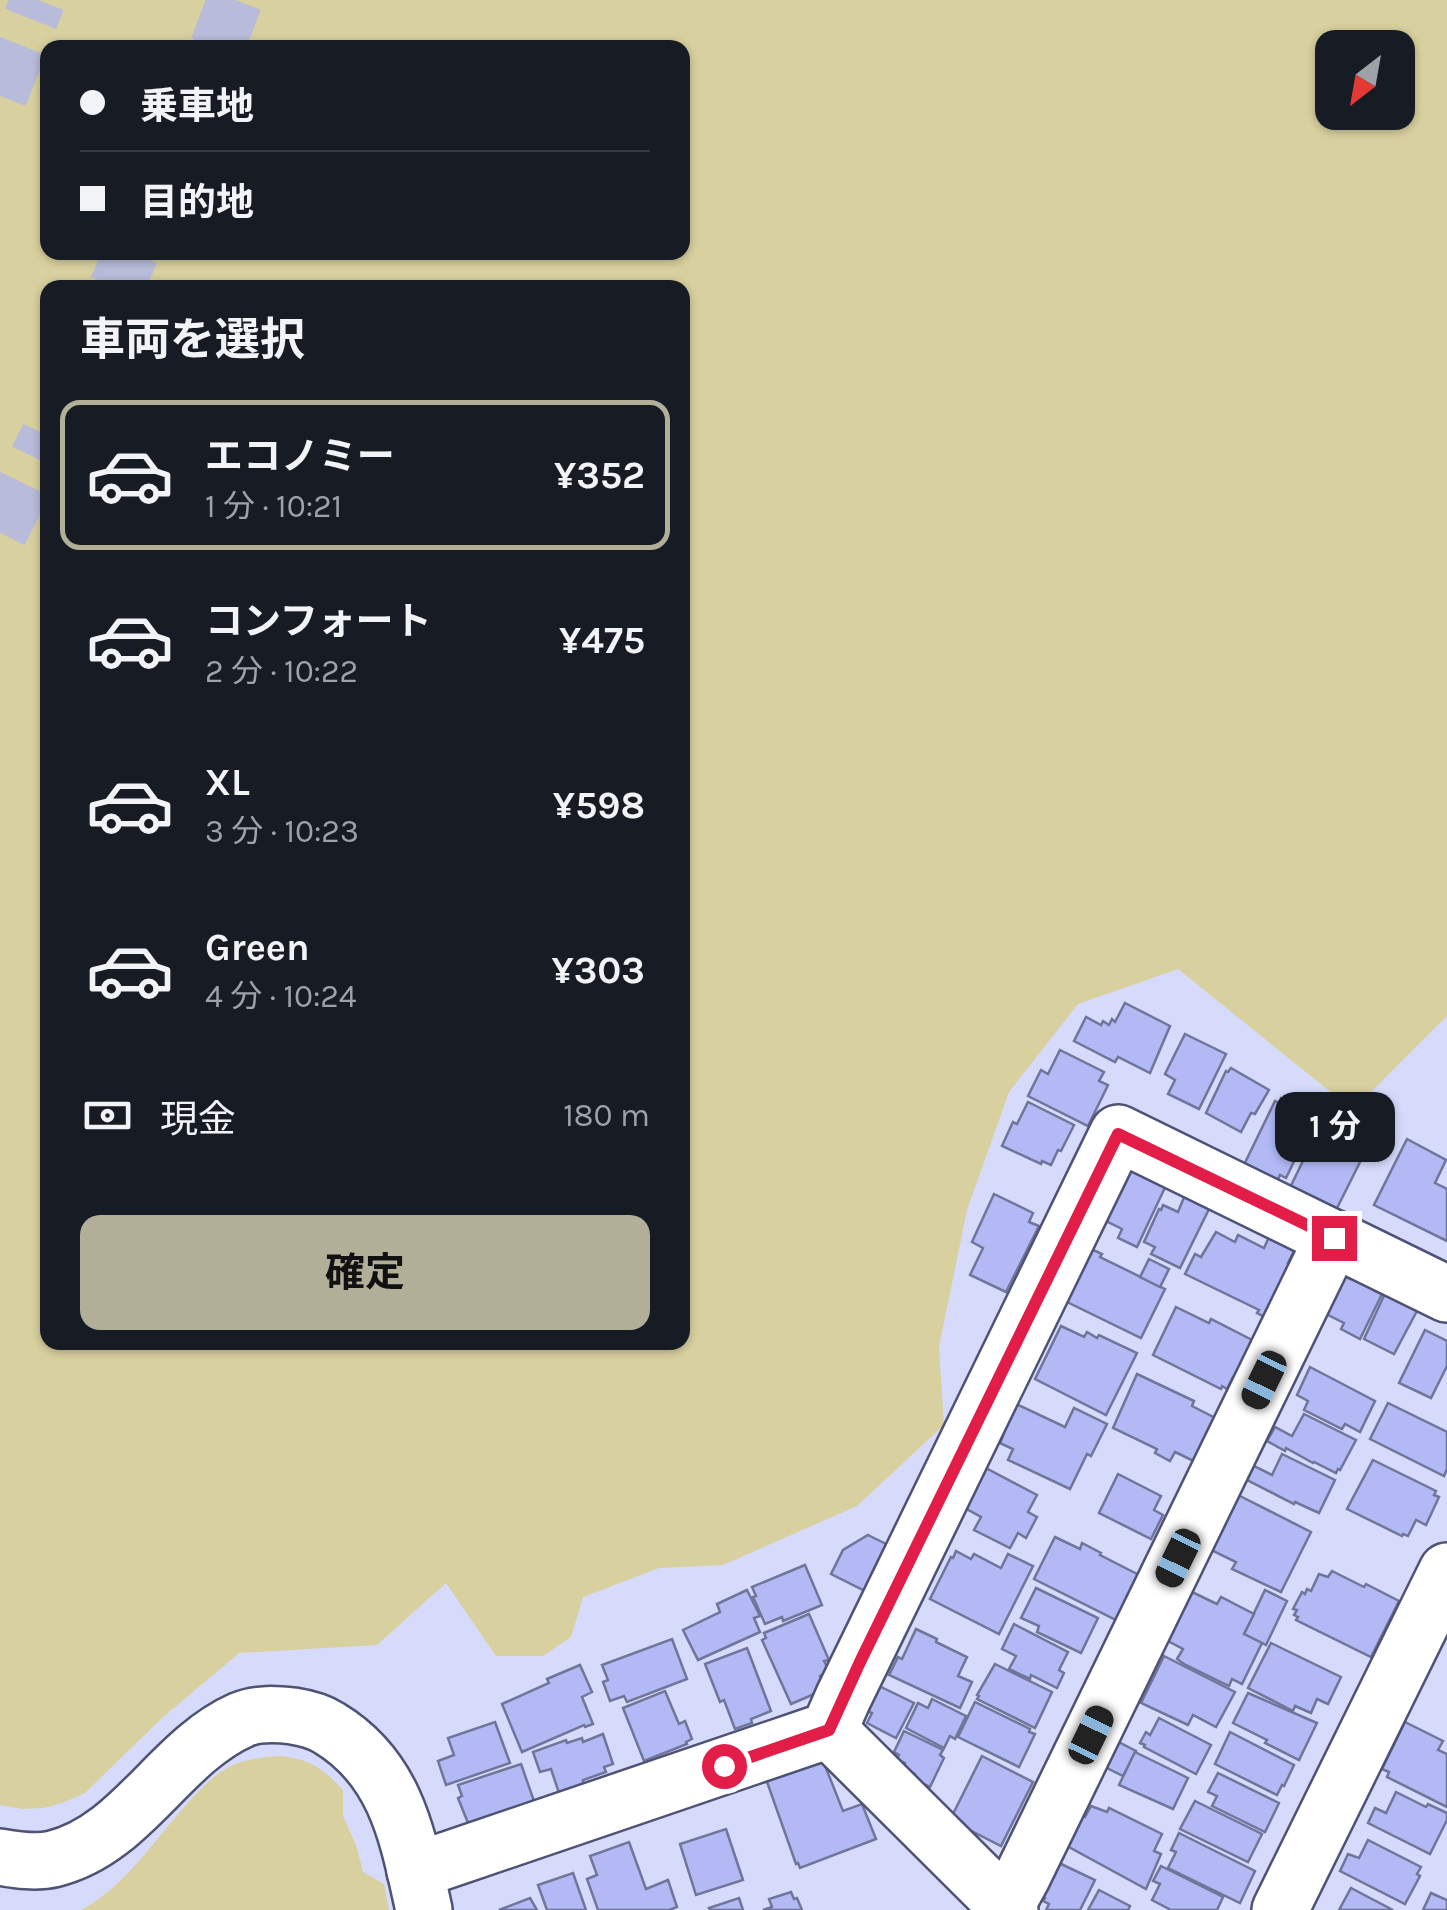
<!DOCTYPE html>
<html lang="ja">
<head>
<meta charset="utf-8">
<style>
  body { margin:0; font-family:Karla,"Noto Sans JP",sans-serif; background:#20242c; color:#f1f3f6; height:100vh; display:flex; flex-direction:column; font-size:38px; white-space:nowrap }
  * { box-sizing:border-box; margin:0 }
  p { font-size:32px; color:#9ea1a6 }
  .icon { flex:none; width:55px; height:55px; fill:none; stroke:currentColor; stroke-width:2; stroke-linecap:round; stroke-linejoin:round }
  .map { position:relative; flex:1; overflow:hidden }
  .sheet { position:absolute; left:40px; top:280px; width:650px; height:1070px; display:flex; flex-direction:column; background:#171b24; border-radius:20px; box-shadow:0 2px 8px #0004 }
  .sheet>* { flex:none }
  .top-card { position:absolute; left:40px; top:40px; width:650px; height:220px; border-radius:20px; box-shadow:0 2px 8px #0004; display:grid; align-content:center; height:220px; padding:0 40px; background:#171b24 }
  .needle { width:65px; rotate:211deg }
  .fabs { position:absolute; left:1315px; top:30px; display:grid; gap:20px }
  .fabs a { display:grid; place-items:center; width:100px; height:100px; border-radius:20px; background:#171b24; box-shadow:0 2px 8px #0004; font-size:50px }
  .end { position:absolute; width:45px; height:45px; margin:-22px; border:12px solid #e11d48; background:#fff; box-shadow:0 0 0 5px #fff }
  .from { border-radius:50% }
  .bubble { position:absolute; height:70px; border-radius:20px; background:#171b24; box-shadow:0 2px 8px #0004; font-size:32px; font-weight:700; line-height:70px; text-align:center }
  .car { position:absolute; width:30px; height:60px; margin:-30px -15px; border-radius:12px; box-shadow:0 0 8px 2px #0007; background:linear-gradient(#222 24%,#8ab4d8 0 40%,#222 0 76%,#8ab4d8 0 86%,#222 0) }
  .top-card b { display:flex; align-items:center; gap:35px; height:95px; font-size:38px }
  .top-card b+b { border-top:2px solid #363941 }
  .top-card i { width:25px; height:25px; background:#f1f3f6 }
  ul { padding:0; list-style:none }
  li { display:flex; align-items:center; gap:30px; height:150px; margin:0 20px 15px; padding:0 20px; border:5px solid transparent; border-radius:20px }
  li div { flex:1 }
  li b { display:block; font-size:38px }
  li em { font-style:normal; font-weight:700 }
  li.selected { border-color:#b2af99 }
  li>.icon { width:90px; height:90px; stroke-width:1.5 }
  h2 { padding:0 40px; font-size:45px; line-height:120px }
  .pay { display:flex; align-items:center; gap:25px; height:110px; padding:0 40px; font-size:38px }
  .pay p { margin-inline-start:auto }
  .button { display:flex; gap:20px; margin-top:auto; padding:20px 40px }
  .button a { flex:1; height:115px; border-radius:20px; background:#b2af99; color:#111; font-size:40px; font-weight:700; line-height:115px; text-align:center }
  .map>svg:first-child { display:block }
</style>
</head>
<body>
<div class="map">
<svg width="1447" height="1910" viewBox="0 0 1447 1910">
  <rect width="100%" height="100%" fill="#d6dbfc"/>
  <!-- green -->
  <g fill="#d9d09f" fill-rule="evenodd">
    <path d="M0 0H1447V1016L1353 1110 1178 969 1078 1004 1009 1092 967 1210 939 1347 944 1425 857 1506 723 1565 659 1568 583 1597 571 1637 543 1656H496L446 1583 377 1645 239 1653 162 1718 85 1793 65 1802 44 1808 22 1809 0 1805ZM48 48H682V252H48ZM1332 48H1398V112H1332ZM48 288H682V1342H48Z"/>
    <path d="M282 1756C312 1760 322 1768 343 1790V1816L356 1845 363 1872 384 1884 389 1910H81C125 1887 153 1841 187 1804 201 1788 215 1773 235 1764 250 1758 266 1757 282 1756Z"/>
  </g>
  <!-- building -->
  <g fill="#b2b9f5" stroke="#70759a" stroke-width="2.5">
    <path d="M1125 1003 1170 1026 1150 1073 1118 1057 1115 1062 1074 1041 1086 1017 1101 1025 1103 1021 1109 1025 1112 1019 1115 1022Z"/>
    <path d="M1185 1034 1226 1054 1199 1109 1168 1094 1175 1080 1165 1074Z"/>
    <path d="M1060 1050 1104 1072 1099 1081 1108 1085 1088 1126 1028 1096 1041 1070 1048 1074Z"/>
    <path d="M1231 1068 1269 1090 1255 1114 1251 1113 1241 1132 1206 1113 1226 1071 1228 1072Z"/>
    <path d="M1281 1098 1313 1114 1311 1118 1314 1120 1286 1178 1280 1175 1275 1185 1242 1169 1275 1101 1279 1103Z"/>
    <path d="M1028 1102 1074 1125 1061 1151 1058 1150 1051 1165 1042 1161 1041 1164 1002 1146 1013 1122 1017 1124Z"/>
    <path d="M1315 1136 1326 1141 1328 1137 1355 1149 1353 1154 1361 1160 1333 1216 1287 1194Z"/>
    <path d="M1407 1139 1446 1160 1435 1183 1447 1189V1241L1374 1205Z"/>
    <path d="M1133 1166 1169 1179 1137 1247 1118 1238 1122 1229 1106 1221 1118 1178 1125 1182Z"/>
    <path d="M994 1194 1033 1213 1029 1222 1039 1226 1006 1292 970 1275 983 1248 972 1242Z"/>
    <path d="M1185 1195 1210 1207 1180 1268 1151 1254 1155 1247 1144 1242 1159 1209 1161 1210 1163 1205 1178 1212Z"/>
    <path d="M1216 1232 1235 1242 1238 1235 1264 1248 1269 1237 1294 1251 1288 1263 1294 1265 1272 1321 1257 1313 1259 1310 1185 1274 1195 1254 1201 1257Z"/>
    <path d="M1087 1247 1102 1254 1100 1257 1165 1289 1141 1338 1067 1302 1076 1282 1072 1280Z"/>
    <path d="M1149 1259 1169 1269 1160 1287 1140 1277Z"/>
    <path d="M1343 1275 1350 1279 1352 1275 1377 1287 1375 1291 1382 1294 1360 1339 1341 1329 1344 1323 1324 1313Z"/>
    <path d="M1387 1289 1418 1309 1394 1354 1364 1339Z"/>
    <path d="M1176 1307 1209 1323 1211 1319 1256 1342 1238 1379 1233 1377 1227 1389 1222 1386 1221 1389 1153 1355Z"/>
    <path d="M1061 1326 1084 1337 1087 1332 1097 1338 1099 1335 1137 1353 1106 1415 1035 1379Z"/>
    <path d="M1425 1330 1447 1341V1366L1431 1398 1399 1383Z"/>
    <path d="M1310 1367 1375 1401 1360 1432 1345 1424 1342 1429 1304 1410 1308 1401 1297 1395Z"/>
    <path d="M1137 1374 1194 1401 1192 1406 1223 1422 1202 1465 1175 1452 1170 1461 1155 1453 1157 1449 1113 1428Z"/>
    <path d="M1014 1403 1065 1427 1074 1408 1107 1424 1091 1456 1087 1454 1070 1489 1008 1460 1013 1449 1000 1443 1003 1436 1000 1434Z"/>
    <path d="M1388 1403 1447 1432V1469L1444 1476 1370 1439Z"/>
    <path d="M1304 1414 1356 1440 1340 1470 1338 1469 1336 1473 1314 1462 1313 1463 1286 1448 1285 1451 1267 1441 1275 1427 1292 1436Z"/>
    <path d="M1282 1454 1335 1480 1319 1513 1295 1502 1294 1504 1247 1480 1254 1466 1272 1475Z"/>
    <path d="M1373 1460 1436 1491 1434 1495 1439 1497 1426 1525 1416 1520 1408 1536 1403 1534 1402 1536 1347 1509Z"/>
    <path d="M984 1467 1037 1495 1028 1512 1037 1517 1026 1538 1018 1533 1010 1548 974 1530 981 1517 963 1507Z"/>
    <path d="M1118 1474 1161 1496 1154 1510 1163 1515 1151 1539 1099 1513Z"/>
    <path d="M1238 1495 1311 1532 1281 1592 1232 1569 1236 1562 1211 1550Z"/>
    <path d="M868 1535 890 1546 867 1592 831 1574 843 1550Z"/>
    <path d="M1055 1537 1080 1549 1082 1543 1101 1553 1100 1555 1141 1576 1118 1621 1034 1579Z"/>
    <path d="M956 1551 971 1559 974 1554 1001 1568 1008 1554 1033 1566 999 1634 930 1599 951 1557 953 1558Z"/>
    <path d="M805 1565 822 1605 783 1621 782 1617 765 1624 753 1597 756 1596 752 1587Z"/>
    <path d="M1332 1571 1364 1587 1366 1584 1399 1601 1371 1657 1296 1620 1298 1617 1294 1615 1297 1610 1293 1609 1302 1592 1305 1594 1307 1589 1311 1591 1319 1574 1328 1577Z"/>
    <path d="M1036 1588 1098 1618 1081 1653 1037 1632 1039 1626 1021 1618Z"/>
    <path d="M747 1590 760 1616 754 1618 760 1632 698 1660 683 1630 720 1612 717 1604Z"/>
    <path d="M1265 1590 1287 1601 1266 1645 1244 1634Z"/>
    <path d="M1192 1592 1217 1604 1221 1597 1254 1614 1244 1634 1262 1643 1242 1684 1232 1679 1229 1686 1184 1664 1177 1659 1183 1649 1166 1640Z"/>
    <path d="M809 1614 829 1660 824 1661 829 1671 820 1676 826 1689 791 1704 762 1640 766 1638 764 1633Z"/>
    <path d="M1014 1624 1068 1652 1059 1670 1064 1673 1057 1688 1031 1675 1030 1679 1009 1669 1016 1656 1002 1649Z"/>
    <path d="M916 1629 937 1639 936 1642 967 1657 958 1676 972 1682 960 1708 889 1675 898 1657 902 1659Z"/>
    <path d="M672 1639 687 1679 627 1702 624 1696 610 1701 603 1682 608 1680 602 1665Z"/>
    <path d="M1271 1643 1341 1677 1328 1704 1317 1699 1311 1713 1295 1706 1293 1711 1248 1688Z"/>
    <path d="M747 1648 771 1711 751 1719 752 1723 735 1729 724 1700 720 1702 705 1664Z"/>
    <path d="M1164 1656 1235 1692 1216 1727 1193 1715 1188 1725 1141 1703Z"/>
    <path d="M995 1664 1052 1692 1035 1728 977 1699 979 1696 977 1695Z"/>
    <path d="M580 1665 592 1692 582 1697 593 1724 585 1727 584 1725 522 1752 502 1704 549 1683 547 1679Z"/>
    <path d="M875 1684 914 1703 896 1738 867 1723 872 1713 863 1709Z"/>
    <path d="M665 1691 679 1724 685 1721 692 1739 686 1742 687 1744 644 1761 623 1708Z"/>
    <path d="M1248 1693 1317 1723 1299 1760 1265 1743 1267 1740 1233 1723Z"/>
    <path d="M932 1699 966 1716 955 1739 950 1736 944 1748 906 1728 918 1703 928 1708Z"/>
    <path d="M975 1702 1030 1729 1029 1732 1035 1734 1019 1767 958 1737Z"/>
    <path d="M1159 1718 1211 1745 1196 1774 1144 1747 1145 1745 1140 1743 1146 1732 1150 1735Z"/>
    <path d="M495 1722 510 1763 446 1785 438 1761 454 1755 448 1738Z"/>
    <path d="M1405 1722 1443 1741 1438 1750 1447 1754V1807L1387 1777 1389 1772 1382 1769Z"/>
    <path d="M904 1731 943 1750 940 1755 944 1758 930 1787 913 1779 915 1774 903 1768 905 1763 897 1759 899 1755 894 1752Z"/>
    <path d="M1230 1732 1294 1765 1284 1786 1282 1785 1277 1795 1215 1764Z"/>
    <path d="M603 1734 613 1764 604 1767 606 1772 583 1780 584 1791 561 1799 551 1769 540 1772 533 1752 566 1740 567 1743 582 1738 583 1742Z"/>
    <path d="M1109 1737 1136 1751 1123 1776 1097 1763Z"/>
    <path d="M1135 1752 1188 1778 1173 1809 1119 1785Z"/>
    <path d="M982 1756 1033 1782 1001 1846 950 1820Z"/>
    <path d="M822 1758 843 1811 862 1804 876 1839 800 1868 798 1863 796 1864 766 1779Z"/>
    <path d="M521 1764 534 1801 468 1823 458 1798 462 1796 458 1785Z"/>
    <path d="M1218 1773 1279 1803 1265 1832 1212 1806 1217 1796 1208 1792Z"/>
    <path d="M1396 1792 1426 1807 1428 1804 1447 1813V1820L1430 1854 1368 1823 1375 1808 1386 1813Z"/>
    <path d="M1195 1801 1262 1834 1248 1862 1180 1829Z"/>
    <path d="M1091 1806 1107 1812 1109 1808 1162 1834 1154 1851 1161 1854 1146 1889 1067 1846 1082 1816 1085 1817Z"/>
    <path d="M726 1829 743 1880 696 1895 680 1844Z"/>
    <path d="M1179 1833 1255 1871 1240 1903 1168 1868 1176 1852 1171 1850Z"/>
    <path d="M1368 1840 1421 1867 1417 1874 1420 1876 1405 1904 1340 1871 1348 1854 1359 1858Z"/>
    <path d="M629 1842 646 1889 668 1880 677 1907 669 1910H598L587 1879 597 1875 590 1856Z"/>
    <path d="M1057 1862 1095 1880 1080 1910H1046L1049 1904 1043 1901 1045 1898 1038 1894Z"/>
    <path d="M1161 1866 1223 1897 1217 1910H1171L1152 1900 1160 1884 1153 1881Z"/>
    <path d="M573 1873 586 1910H547L538 1885Z"/>
    <path d="M1351 1888 1393 1910H1339Z"/>
    <path d="M1099 1890 1130 1906 1128 1910H1088Z"/>
    <path d="M791 1892 794 1899 797 1898 802 1910H763L772 1907 769 1899Z"/>
    <path d="M1431 1893 1447 1900V1910H1423Z"/>
    <path d="M530 1898 537 1910H499Z"/>
    <path d="M739 1898 743 1910H710L709 1908Z"/>
  </g>
  <g fill="none" stroke-linecap="round" stroke-linejoin="round">
    <!-- highway-tunnel -->
    <g stroke="#b8bcda" stroke-width="55" stroke-dasharray="55 28" stroke-linecap="butt">
      <path d="M217 48 235 0"/>
      <path d="M0 96 38 0"/>
      <path d="M116 288 132 252"/>
      <path d="M0 533 48 436"/>
    </g>
    <!-- minor casing -->
    <g stroke="#4e5274" stroke-width="60">
      <g id="minor">
        <path d="M829 1730 1010 1910"/>
        <path d="M0 1857C17 1860 36 1863 53 1859 132 1840 169 1752 241 1720 257 1713 276 1714 293 1716 306 1718 318 1721 329 1728 397 1769 408 1838 424 1910"/>
        <path d="M415 1871 829 1730 843 1698 1118 1133 1447 1294"/>
        <path d="M1001 1910 1006 1906 1022 1877 1333 1238"/>
        <path d="M1280 1910 1447 1571"/>
      </g>
    </g>
    <!-- minor -->
    <use href="#minor" stroke="#fff" stroke-width="55"/>
  </g>
  <g fill="none" stroke-linecap="round" stroke-linejoin="round">
    <!-- route -->
    <path stroke="#e11d48" stroke-width="12" d="M724 1766 829 1730 860 1662 1118 1134 1334 1238"/>
  </g>
</svg>
<div class="fabs">
<a><svg class="needle" viewBox="-14 -14 28 28"><path d="M0-13l5 13h-10z" fill="#e53935"/><path d="M0 13l5-13h-10z" fill="#9ea1a6"/></svg></a>
</div>
<i class="end from" style="left:724px;top:1766px"></i>
<i class="end" style="left:1334px;top:1238px"></i>
<div class="bubble" style="left:1275px;top:1092px;width:120px">1 分</div>
<i class="car" style="left:1264px;top:1380px;rotate:206deg"></i>
<i class="car" style="left:1178px;top:1558px;rotate:206deg"></i>
<i class="car" style="left:1091px;top:1735px;rotate:26deg"></i>
<div class="top-card">
<b><i class="from"></i>乗車地</b>
<b><i></i>目的地</b>
</div>
<section class="sheet">
<h2>車両を選択</h2>
<ul>
<li class="selected"><svg class="icon" aria-label="car" viewBox="0 0 24 24"><path d="M5 17H2v-5l4-1 3-4h7l3 4 3 1v5h-3M9 17h6M6 11h13"/><circle cx="7" cy="17" r="2"/><circle cx="17" cy="17" r="2"/></svg><div><b>エコノミー</b><p>1 分 · 10:21</p></div><em>¥352</em></li>
<li><svg class="icon" aria-label="car" viewBox="0 0 24 24"><path d="M5 17H2v-5l4-1 3-4h7l3 4 3 1v5h-3M9 17h6M6 11h13"/><circle cx="7" cy="17" r="2"/><circle cx="17" cy="17" r="2"/></svg><div><b>コンフォート</b><p>2 分 · 10:22</p></div><em>¥475</em></li>
<li><svg class="icon" aria-label="car" viewBox="0 0 24 24"><path d="M5 17H2v-5l4-1 3-4h7l3 4 3 1v5h-3M9 17h6M6 11h13"/><circle cx="7" cy="17" r="2"/><circle cx="17" cy="17" r="2"/></svg><div><b>XL</b><p>3 分 · 10:23</p></div><em>¥598</em></li>
<li><svg class="icon" aria-label="car" viewBox="0 0 24 24"><path d="M5 17H2v-5l4-1 3-4h7l3 4 3 1v5h-3M9 17h6M6 11h13"/><circle cx="7" cy="17" r="2"/><circle cx="17" cy="17" r="2"/></svg><div><b>Green</b><p>4 分 · 10:24</p></div><em>¥303</em></li>
</ul>
<div class="pay"><svg class="icon" aria-label="cash" viewBox="0 0 24 24"><path d="M3 7h18v10H3z"/><circle cx="12" cy="12" r="2"/></svg>現金<p>180 m</p></div>
<div class="button"><a>確定</a></div>
</section>
</div>
</body>
</html>
